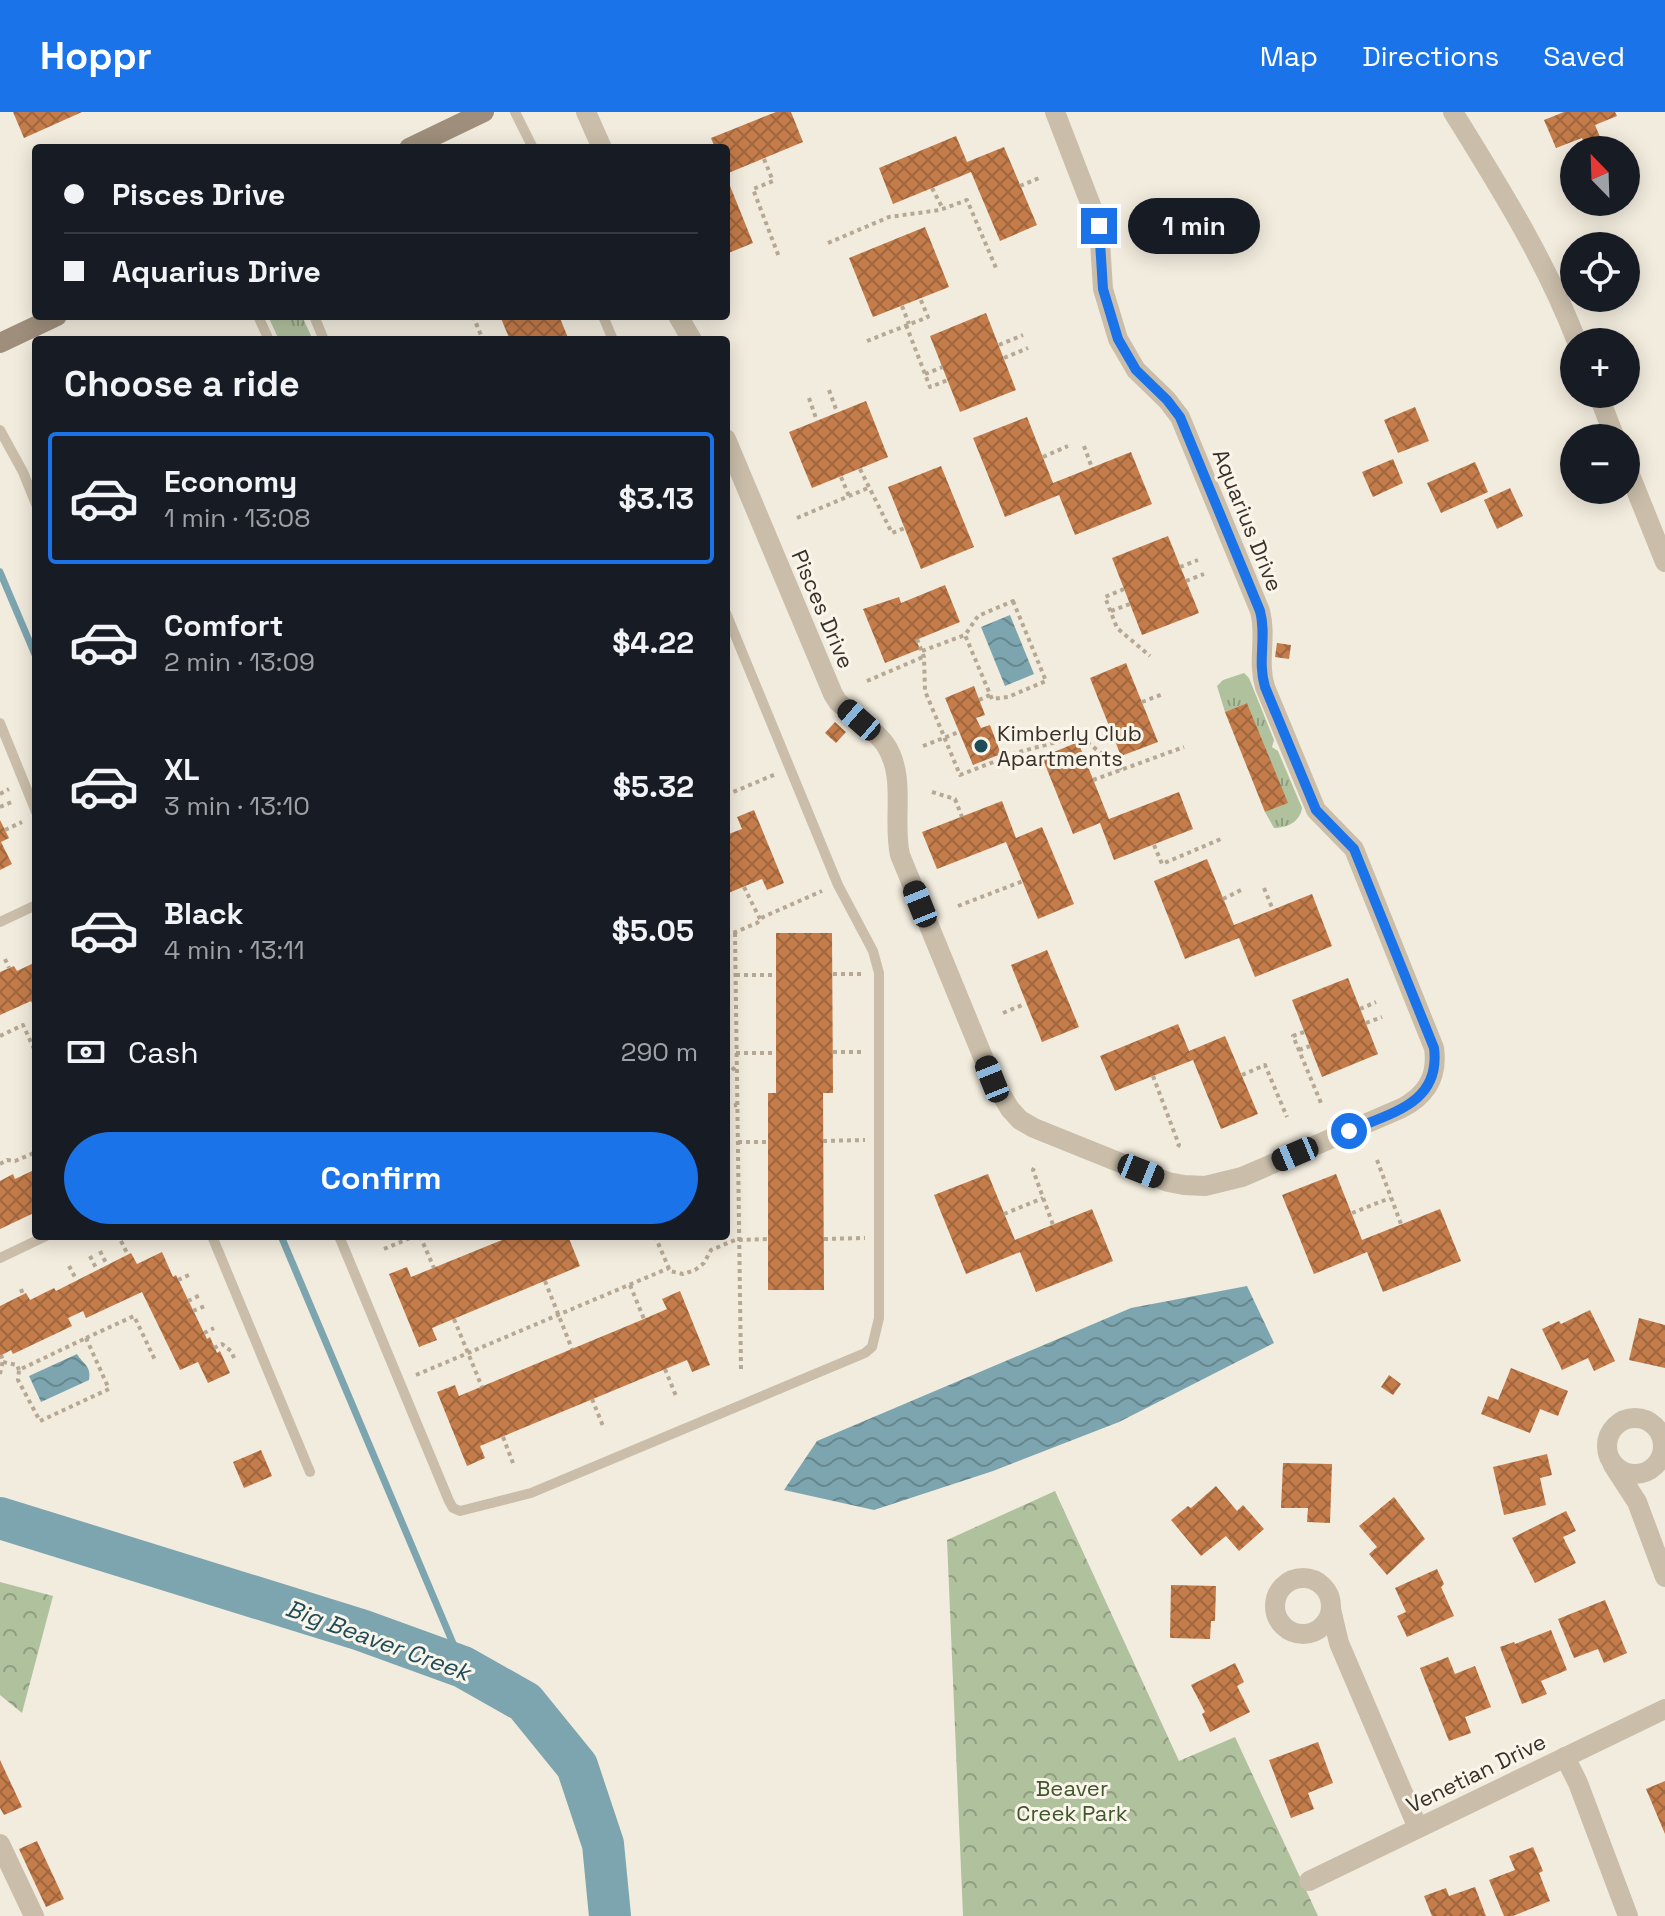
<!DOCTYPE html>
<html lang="en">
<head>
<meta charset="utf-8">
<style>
  body { margin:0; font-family:"Space Grotesk",sans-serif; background:#20242c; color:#f1f3f6; height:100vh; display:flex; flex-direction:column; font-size:30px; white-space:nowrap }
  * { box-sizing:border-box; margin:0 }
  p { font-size:26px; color:#9ea1a6 }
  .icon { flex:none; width:44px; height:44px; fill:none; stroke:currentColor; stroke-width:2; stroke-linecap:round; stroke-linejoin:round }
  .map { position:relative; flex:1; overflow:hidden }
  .panel { position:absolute; left:32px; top:224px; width:698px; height:904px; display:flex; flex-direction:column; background:#171b24; border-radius:8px; box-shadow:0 4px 20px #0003 }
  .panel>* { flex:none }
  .banner { position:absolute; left:32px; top:32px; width:698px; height:176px; border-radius:8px; box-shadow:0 4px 20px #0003; display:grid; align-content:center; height:176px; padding:0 32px; background:#171b24 }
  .needle { width:52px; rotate:337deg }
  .fabs { position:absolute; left:1560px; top:24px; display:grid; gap:16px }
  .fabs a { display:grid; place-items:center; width:80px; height:80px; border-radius:50%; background:#171b24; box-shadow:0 4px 20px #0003; font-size:40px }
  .end { position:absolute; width:36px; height:36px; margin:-18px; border:10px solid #1a73e8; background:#fff; box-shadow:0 0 0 4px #fff }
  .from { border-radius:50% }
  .bubble { position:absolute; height:56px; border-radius:28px; background:#171b24; box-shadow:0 4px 20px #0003; font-size:26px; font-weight:800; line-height:56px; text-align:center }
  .car { position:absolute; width:24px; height:48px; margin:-24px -12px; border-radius:10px; box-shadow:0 0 6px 2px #0007; background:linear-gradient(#222 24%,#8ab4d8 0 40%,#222 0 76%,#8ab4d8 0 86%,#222 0) }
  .banner b { display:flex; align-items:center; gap:28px; height:76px; font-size:30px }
  .banner b+b { border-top:2px solid #363941 }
  .banner i { width:20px; height:20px; background:#f1f3f6 }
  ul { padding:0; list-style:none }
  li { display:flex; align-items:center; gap:24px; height:132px; margin:0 16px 12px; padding:0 16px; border:4px solid transparent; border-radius:8px }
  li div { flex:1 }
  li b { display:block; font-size:30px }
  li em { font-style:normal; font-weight:800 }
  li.active { border-color:#1a73e8 }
  li>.icon { width:72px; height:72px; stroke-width:1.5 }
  h2 { padding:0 32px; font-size:36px; line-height:96px }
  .pay { display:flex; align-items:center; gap:20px; height:88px; padding:0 32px; font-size:30px }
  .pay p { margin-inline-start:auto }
  .action { display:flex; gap:16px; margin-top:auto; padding:16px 32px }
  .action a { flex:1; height:92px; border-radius:48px; background:#1a73e8; color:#fff; font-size:32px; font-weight:800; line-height:92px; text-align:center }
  header { display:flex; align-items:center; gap:48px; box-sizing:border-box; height:112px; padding:0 40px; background:#1a73e8; color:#fff }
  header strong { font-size:38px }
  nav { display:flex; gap:44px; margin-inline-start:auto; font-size:28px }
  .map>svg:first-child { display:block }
</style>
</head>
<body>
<header>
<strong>Hoppr</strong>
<nav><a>Map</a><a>Directions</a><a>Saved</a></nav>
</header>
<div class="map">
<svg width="1665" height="1804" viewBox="0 0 1665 1804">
  <defs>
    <pattern id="grass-tufts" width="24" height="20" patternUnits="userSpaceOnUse" patternTransform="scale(2)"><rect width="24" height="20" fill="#b0c19e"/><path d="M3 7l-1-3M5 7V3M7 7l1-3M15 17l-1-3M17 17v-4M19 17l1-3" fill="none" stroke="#909d81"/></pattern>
    <pattern id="forest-crowns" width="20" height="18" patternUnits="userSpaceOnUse" patternTransform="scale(2)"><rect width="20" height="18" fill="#b0c19e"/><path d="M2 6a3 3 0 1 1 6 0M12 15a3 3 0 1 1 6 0" fill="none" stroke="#909d81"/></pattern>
    <pattern id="water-waves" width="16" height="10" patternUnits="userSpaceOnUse" patternTransform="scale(2)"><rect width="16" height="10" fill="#7da5af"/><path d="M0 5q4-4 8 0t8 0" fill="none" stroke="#67878e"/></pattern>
    <pattern id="building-cross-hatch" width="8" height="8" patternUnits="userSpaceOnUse" patternTransform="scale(2)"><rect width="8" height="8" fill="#c47c4a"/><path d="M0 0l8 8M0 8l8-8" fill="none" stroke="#a0663e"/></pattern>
  </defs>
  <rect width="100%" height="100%" fill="#f2ecde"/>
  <!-- grass -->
  <g fill="url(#grass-tufts)">
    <path d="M268 204H302L313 228H279Z"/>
    <path d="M1244 561 1249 566 1274 628 1272 635 1278 639 1302 696C1300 710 1287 716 1274 716L1265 700 1287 691 1247 591 1225 600 1217 574 1223 568Z"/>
  </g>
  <!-- forest -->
  <g fill="url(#forest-crowns)">
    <path d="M1055 1379 1179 1649 1235 1625 1318 1804H963L947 1428Z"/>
    <path d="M0 1470 53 1484 22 1601 0 1583Z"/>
  </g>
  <!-- water -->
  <g fill="url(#water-waves)">
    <path d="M1010 503 1034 562 1005 574 981 515Z"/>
    <path d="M1247 1174 1274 1231 1119 1310 993 1359 874 1398 784 1378 817 1329 1131 1196Z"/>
    <path d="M77 1242C82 1251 92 1254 89 1268L41 1290 29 1264Z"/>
  </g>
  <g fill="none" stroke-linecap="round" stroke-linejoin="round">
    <!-- stream -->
    <g stroke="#7da5af" stroke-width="7">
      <path d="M0 460 36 545"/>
      <path d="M281 1124 463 1555"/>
    </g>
    <!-- river -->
    <path stroke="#7da5af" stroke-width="42" d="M0 1406 361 1518 463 1555 525 1590 577 1654 603 1732 610 1804"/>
  </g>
  <!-- building -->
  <g fill="url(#building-cross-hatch)">
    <path d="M13 0H82L24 26Z"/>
    <path d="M776 0H791L803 30 726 62V36H715L711 26Z"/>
    <path d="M1564 0H1615L1617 4 1595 13 1603 32 1587 38 1582 26 1556 36 1544 8Z"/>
    <path d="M956 24 967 50 1004 35 1037 113 1000 129 971 60 893 92 879 56Z"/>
    <path d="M726 64 753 131 726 142Z"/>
    <path d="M925 115 949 175 873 205 849 146Z"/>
    <path d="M986 201 1016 278 960 300 930 224Z"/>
    <path d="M500 204H559L569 228H510Z"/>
    <path d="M866 289 888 345 812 376 789 320Z"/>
    <path d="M1415 295 1429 329 1398 341 1384 308Z"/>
    <path d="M1027 305 1053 371 1131 340 1152 392 1075 423 1059 383 1005 405 973 326Z"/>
    <path d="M1393 347 1403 371 1373 385 1362 360Z"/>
    <path d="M1475 350 1488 380 1441 401 1427 371Z"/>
    <path d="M941 354 974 435 921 457 888 375Z"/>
    <path d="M1510 376 1523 404 1497 417 1484 388Z"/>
    <path d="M1168 424 1199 501 1142 523 1112 446Z"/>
    <path d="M945 473 960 510 916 528 920 537 885 551 863 497 899 485 901 491Z"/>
    <path d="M1277 531 1291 533 1289 547 1275 545Z"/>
    <path d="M1126 551 1158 630 1121 644 1090 566Z"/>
    <path d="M974 574 985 603 976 606 981 616 990 613 1001 642 973 653 945 586Z"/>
    <path d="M1247 591 1288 691 1265 700 1225 600Z"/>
    <path d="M835 610 846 620 836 631 825 621Z"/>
    <path d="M1078 630 1109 707 1179 680 1193 717 1114 748 1100 711 1073 722 1042 645Z"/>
    <path d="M1002 689 1016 726 1042 715 1074 792 1038 807 1006 730 937 757 922 720Z"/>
    <path d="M754 698 784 771 767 778 762 767 726 782V723L742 717 737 705Z"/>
    <path d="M0 708 9 726 1 730 12 752 0 758Z"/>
    <path d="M1207 747 1234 813 1312 782 1332 834 1255 865 1239 826 1185 847 1154 769Z"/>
    <path d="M776 821H832L833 981H823L824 1178H768V981H776Z"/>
    <path d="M1047 838 1079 915 1042 930 1011 853Z"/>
    <path d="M36 850V900L31 889 0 903V860L14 854 17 859Z"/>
    <path d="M1348 866 1378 942 1322 965 1292 888Z"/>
    <path d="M1178 912 1189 939 1225 924 1258 1002 1221 1017 1193 948 1115 979 1100 944Z"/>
    <path d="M36 1057V1100L0 1117V1069L13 1062 15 1067Z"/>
    <path d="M988 1062 1015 1128 1092 1097 1113 1149 1036 1180 1020 1140 966 1162 934 1083Z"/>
    <path d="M1336 1062 1362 1128 1440 1097 1461 1149 1383 1180 1367 1140 1314 1162 1282 1083Z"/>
    <path d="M512 1124H568L580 1154 432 1216 437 1228 419 1235 389 1162 407 1155 411 1165Z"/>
    <path d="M162 1140 173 1165 176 1163 207 1227 210 1225 217 1241 220 1239 230 1261 208 1271 198 1250 180 1258 142 1180 86 1206 83 1199 68 1206 72 1214 13 1242 11 1238 0 1244V1194L26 1181 30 1188 54 1176 56 1179 131 1141 137 1152Z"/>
    <path d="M680 1179 710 1253 692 1260 687 1248 547 1306 480 1334 485 1346 467 1354 437 1280 455 1273 459 1284 644 1207 667 1197 662 1187Z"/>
    <path d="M1590 1198 1615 1249 1594 1259 1588 1246 1562 1258 1542 1217 1559 1209 1561 1212Z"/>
    <path d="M1639 1206 1665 1213V1256L1629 1248Z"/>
    <path d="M1511 1256 1568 1279 1558 1304 1540 1297 1530 1321 1481 1302 1488 1284 1498 1288Z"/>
    <path d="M1389 1263 1401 1272 1393 1283 1381 1275Z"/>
    <path d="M261 1338 272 1364 244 1376 233 1350Z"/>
    <path d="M1547 1342 1552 1363 1540 1366 1546 1393 1504 1403 1493 1355Z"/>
    <path d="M1283 1351 1332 1352 1330 1411 1307 1410 1308 1396H1281Z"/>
    <path d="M1216 1374 1237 1399 1243 1393 1264 1417 1239 1439 1226 1424 1201 1444 1171 1408 1188 1394 1191 1396Z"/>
    <path d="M1394 1385 1425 1427 1387 1463 1369 1442 1377 1435 1359 1414Z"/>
    <path d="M1566 1399 1576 1419 1563 1425 1576 1451 1535 1471 1512 1426Z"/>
    <path d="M1437 1457 1444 1472 1441 1475 1454 1504 1407 1525 1397 1504 1406 1500 1395 1476Z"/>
    <path d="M1171 1473 1216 1474 1215 1509H1211L1210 1527 1170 1526Z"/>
    <path d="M1605 1488 1627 1541 1604 1551 1598 1537 1574 1546 1558 1507Z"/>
    <path d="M1551 1518 1567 1558 1541 1569 1547 1582 1522 1592 1500 1535 1514 1530 1515 1532Z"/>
    <path d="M1448 1545 1455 1562 1475 1554 1491 1595 1465 1605 1471 1621 1449 1629 1420 1556Z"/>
    <path d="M1235 1551 1244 1570 1237 1574 1250 1600 1210 1620 1202 1602 1205 1600 1191 1573Z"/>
    <path d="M1318 1630 1333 1671 1308 1681 1314 1697 1291 1706 1269 1648Z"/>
    <path d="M0 1648 22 1695 4 1703 0 1696Z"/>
    <path d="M1665 1669V1722L1646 1677Z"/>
    <path d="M37 1729 64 1787 46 1795 19 1737Z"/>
    <path d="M1533 1735 1543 1759 1539 1761 1550 1789 1513 1804H1504L1489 1768 1515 1758 1509 1744Z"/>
    <path d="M1475 1775 1486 1804H1432L1424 1784 1446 1776 1449 1784Z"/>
  </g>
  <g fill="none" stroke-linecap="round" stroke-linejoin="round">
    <!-- path -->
    <g stroke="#b6a894" stroke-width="4" stroke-dasharray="4 4" stroke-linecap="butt">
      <path d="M764 47 773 69 753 77 779 145"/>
      <path d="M1020 74 1039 66"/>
      <path d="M932 76 943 97"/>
      <path d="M828 131 889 105 940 98 967 88 996 156"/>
      <path d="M902 194 909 212"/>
      <path d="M473 204 483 228"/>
      <path d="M906 213 930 275 948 268"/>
      <path d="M867 229 928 205 920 186"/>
      <path d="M999 233 1023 223"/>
      <path d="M1004 246 1028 236"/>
      <path d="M925 262 943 255"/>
      <path d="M829 278 837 300"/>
      <path d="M809 286 817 309"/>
      <path d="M1084 334 1092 356"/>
      <path d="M1043 345 1068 334"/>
      <path d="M860 357 892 421 905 416"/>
      <path d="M841 365 849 384"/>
      <path d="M797 406 868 376"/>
      <path d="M1180 455 1198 448"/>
      <path d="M1186 469 1204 462"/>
      <path d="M1124 477 1105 485 1117 516 1150 544"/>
      <path d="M1013 489 1046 569 1008 585 992 587 965 523 978 504Z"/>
      <path d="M1111 499 1130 492"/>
      <path d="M917 527 924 545 925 579 960 663 1019 640 1079 624 1123 658"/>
      <path d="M922 539 965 523"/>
      <path d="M867 569 923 545"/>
      <path d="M979 588 990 583"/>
      <path d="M1142 590 1163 582"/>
      <path d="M923 634 959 620"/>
      <path d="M1093 668 1184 635"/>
      <path d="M932 680 955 687 962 705"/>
      <path d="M0 682 9 677"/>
      <path d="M726 683 776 662"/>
      <path d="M0 695 14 689"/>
      <path d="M5 718 22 710"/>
      <path d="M1154 733 1162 752 1221 727"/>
      <path d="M744 775 760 807"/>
      <path d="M1264 776 1273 798"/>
      <path d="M1223 787 1241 778"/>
      <path d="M958 794 1023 769"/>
      <path d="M735 821 741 1257"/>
      <path d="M726 824 757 811 763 805 822 779"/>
      <path d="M5 847 9 856"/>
      <path d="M833 862H862"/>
      <path d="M736 863H776"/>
      <path d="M1360 897 1376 890"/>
      <path d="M1003 901 1025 892"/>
      <path d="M1366 911 1382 905"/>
      <path d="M1304 920 1293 924 1321 991"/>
      <path d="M0 924 23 913 36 941"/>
      <path d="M1299 938 1310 934"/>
      <path d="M833 940H862"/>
      <path d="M736 941H776"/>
      <path d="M726 950 737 960"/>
      <path d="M1242 963 1265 953 1287 1005"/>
      <path d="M1153 964 1179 1033 1177 1036"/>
      <path d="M726 995 737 993"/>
      <path d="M823 1029 865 1028"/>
      <path d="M738 1030H768"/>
      <path d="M1377 1048 1401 1112"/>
      <path d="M0 1052 7 1048 15 1049 36 1040"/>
      <path d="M1034 1056 1033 1058 1053 1113"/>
      <path d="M1352 1101 1390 1086"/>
      <path d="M1004 1102 1043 1086"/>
      <path d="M420 1124 434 1156"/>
      <path d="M655 1124 670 1159 683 1162 695 1158 704 1151 711 1138 735 1128 768 1127"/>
      <path d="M824 1127 865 1126"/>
      <path d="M121 1129 128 1143"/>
      <path d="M384 1137 415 1124"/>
      <path d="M100 1139 107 1153"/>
      <path d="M90 1144 97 1158"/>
      <path d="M69 1154 76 1167"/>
      <path d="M178 1168 191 1162"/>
      <path d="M545 1169 572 1237"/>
      <path d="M630 1173 644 1207"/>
      <path d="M21 1177 23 1183"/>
      <path d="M188 1189 200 1183"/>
      <path d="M193 1199 205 1194"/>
      <path d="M454 1207 482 1275"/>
      <path d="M204 1221 214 1216"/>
      <path d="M86 1226 109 1277 40 1309 18 1268 19 1258Z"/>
      <path d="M86 1226 134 1204 156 1250"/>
      <path d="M214 1236 222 1232 231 1239 235 1248"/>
      <path d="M3 1250 17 1253 19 1258"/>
      <path d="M665 1257 676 1284"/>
      <path d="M0 1262 3 1248 1 1243"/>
      <path d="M416 1263 669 1156"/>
      <path d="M592 1287 603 1314"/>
      <path d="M503 1325 513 1351"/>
    </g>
    <!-- service -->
    <g stroke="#cabeaa" stroke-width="10">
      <path d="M515 0 533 36"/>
      <path d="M258 204 269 228"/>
      <path d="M314 204 324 228"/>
      <path d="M603 204 613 228"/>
      <path d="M0 318 23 360 36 392"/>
      <path d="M0 611 36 700"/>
      <path d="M0 810 36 793"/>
      <path d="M212 1124 310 1360"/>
      <path d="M339 1124 449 1389 453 1396 460 1399 531 1381 865 1241 872 1235 879 1206V861L873 839 838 773 726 501"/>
      <path d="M0 1146 46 1124"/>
    </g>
    <!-- minor -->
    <g stroke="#cabeaa" stroke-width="20">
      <path d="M586 0 602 36"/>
      <path d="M1453 0C1500 76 1545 147 1577 230"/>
      <path d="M678 204 692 228"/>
      <path d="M1598 282 1615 326"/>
      <path d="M726 327 833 582 838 590C853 603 873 616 885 632 907 664 892 708 900 743L992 967 1010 997 1020 1008 1034 1016 1168 1070 1184 1073 1205 1074 1242 1065 1402 996C1427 983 1438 964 1434 936L1354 737 1316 698 1265 575C1257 548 1267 525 1260 499L1180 305 1167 288 1136 258 1118 227 1103 177 1099 114 1055 0"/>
      <path d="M1626 353 1665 450"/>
      <circle cx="1635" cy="1334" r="28"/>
      <path d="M1613 1353 1637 1390 1665 1465"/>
      <circle cx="1303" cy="1494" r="28"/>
      <path d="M1331 1497 1339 1531 1418 1716"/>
      <path d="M1565 1645 1578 1671 1628 1804"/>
      <path d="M0 1732 34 1804"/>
      <path d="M1309 1769 1665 1597"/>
    </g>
    <!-- secondary -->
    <g stroke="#9e8e7b" stroke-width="20">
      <path d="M409 36 484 0"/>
      <path d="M0 231 57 204"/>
    </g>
  </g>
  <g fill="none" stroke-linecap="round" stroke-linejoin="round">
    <!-- route -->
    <path stroke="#1a73e8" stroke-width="10" d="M1099 114 1103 177 1118 227 1136 258 1167 288 1180 305 1260 499C1267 525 1257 548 1265 575L1316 698 1354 737 1434 936C1441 992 1390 1001 1349 1019"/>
  </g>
  <!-- markers -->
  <circle fill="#1f4c59" stroke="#faf5ea" stroke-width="3" cx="981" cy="634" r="8"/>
  <g text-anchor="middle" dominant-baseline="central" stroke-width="6" stroke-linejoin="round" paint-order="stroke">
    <!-- street labels -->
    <g font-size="22" fill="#383029" stroke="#faf5ea">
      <text transform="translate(1248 408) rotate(68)">Aquarius Drive</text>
      <text transform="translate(823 497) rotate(67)">Pisces Drive</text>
      <text transform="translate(1476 1661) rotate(-26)">Venetian Drive</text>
    </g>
    <!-- poi labels -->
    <g font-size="22" fill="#383029" stroke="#faf5ea" text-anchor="start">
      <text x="997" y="621">Kimberly Club<tspan x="997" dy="25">Apartments</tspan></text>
    </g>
    <!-- park labels -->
    <g font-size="22" fill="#40562d" stroke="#faf5ea">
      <text x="1072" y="1676">Beaver<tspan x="1072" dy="25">Creek Park</tspan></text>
    </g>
    <!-- water labels -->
    <g font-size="24" font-style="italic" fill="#1f4c59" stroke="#faf5ea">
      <text transform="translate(378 1528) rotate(20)">Big Beaver Creek</text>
    </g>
  </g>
</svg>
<div class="fabs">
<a><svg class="needle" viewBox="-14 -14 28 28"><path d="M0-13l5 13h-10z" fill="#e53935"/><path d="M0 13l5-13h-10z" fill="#9ea1a6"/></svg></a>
<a><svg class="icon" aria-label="locate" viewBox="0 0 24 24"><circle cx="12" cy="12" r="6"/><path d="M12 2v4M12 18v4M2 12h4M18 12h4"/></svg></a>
<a>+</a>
<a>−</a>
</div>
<i class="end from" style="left:1349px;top:1019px"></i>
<i class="end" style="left:1099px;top:114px"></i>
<div class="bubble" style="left:1128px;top:86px;width:132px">1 min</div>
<i class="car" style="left:859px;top:608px;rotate:311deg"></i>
<i class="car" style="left:920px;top:792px;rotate:338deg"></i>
<i class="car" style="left:992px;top:967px;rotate:338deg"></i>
<i class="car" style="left:1295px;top:1042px;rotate:247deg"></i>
<i class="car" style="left:1141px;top:1059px;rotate:112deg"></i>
<div class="banner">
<b><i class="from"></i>Pisces Drive</b>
<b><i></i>Aquarius Drive</b>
</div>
<section class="panel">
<h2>Choose a ride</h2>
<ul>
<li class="active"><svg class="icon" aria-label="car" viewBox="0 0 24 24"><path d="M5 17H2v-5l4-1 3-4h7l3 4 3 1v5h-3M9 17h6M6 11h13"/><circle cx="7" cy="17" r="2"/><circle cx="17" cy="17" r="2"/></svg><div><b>Economy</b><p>1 min · 13:08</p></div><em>$3.13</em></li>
<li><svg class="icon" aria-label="car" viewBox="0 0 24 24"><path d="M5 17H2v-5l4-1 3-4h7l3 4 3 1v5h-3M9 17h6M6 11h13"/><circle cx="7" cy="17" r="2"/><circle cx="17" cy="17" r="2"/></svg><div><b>Comfort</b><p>2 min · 13:09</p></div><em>$4.22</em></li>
<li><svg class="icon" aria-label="car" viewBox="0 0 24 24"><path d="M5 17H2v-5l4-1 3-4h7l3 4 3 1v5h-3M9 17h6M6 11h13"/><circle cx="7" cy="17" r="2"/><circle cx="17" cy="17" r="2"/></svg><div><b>XL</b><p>3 min · 13:10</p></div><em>$5.32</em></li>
<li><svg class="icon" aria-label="car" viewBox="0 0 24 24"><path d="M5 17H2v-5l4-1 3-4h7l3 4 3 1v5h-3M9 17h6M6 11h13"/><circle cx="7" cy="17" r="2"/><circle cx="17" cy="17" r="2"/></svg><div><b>Black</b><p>4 min · 13:11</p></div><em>$5.05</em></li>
</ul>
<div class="pay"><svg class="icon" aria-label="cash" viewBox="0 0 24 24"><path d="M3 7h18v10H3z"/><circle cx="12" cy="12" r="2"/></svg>Cash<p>290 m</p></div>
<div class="action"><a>Confirm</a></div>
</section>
</div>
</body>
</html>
